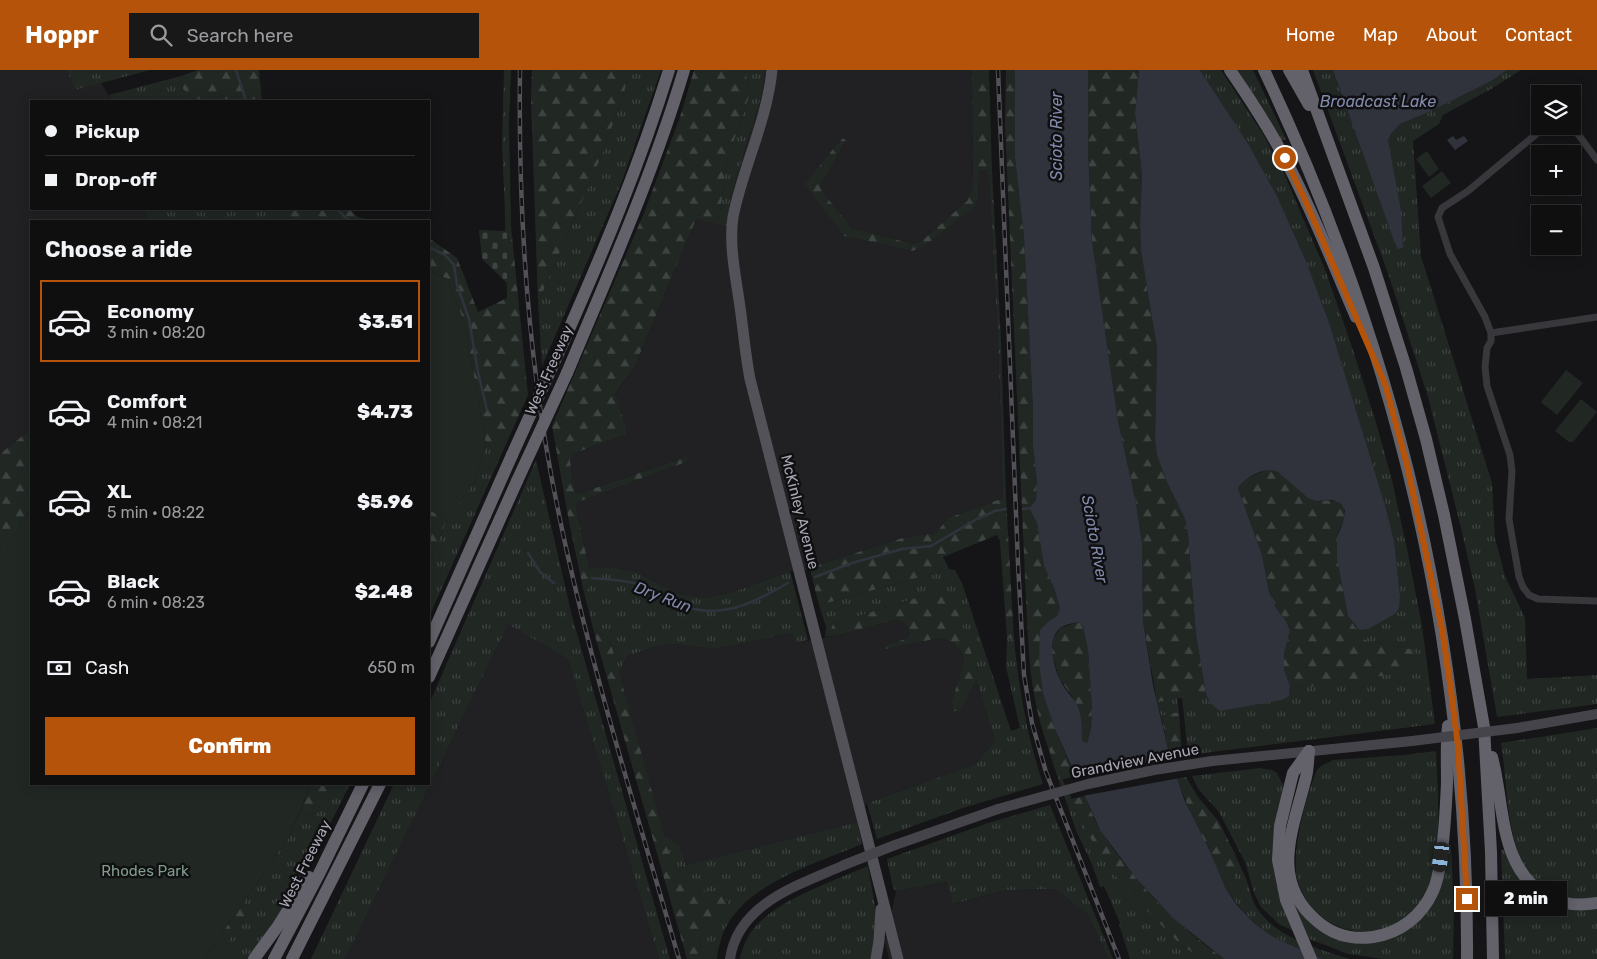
<!DOCTYPE html>
<html lang="en">
<head>
<meta charset="utf-8">
<style>
  body { margin:0; font-family:Rubik,sans-serif; background:#191819; color:#f1f3f6; height:100vh; display:flex; flex-direction:column; font-size:19px; white-space:nowrap }
  * { box-sizing:border-box; margin:0 }
  p { font-size:16px; color:#9c9c9f }
  .icon { flex:none; width:28px; height:28px; fill:none; stroke:currentColor; stroke-width:2; stroke-linecap:round; stroke-linejoin:round }
  .map { position:relative; flex:1; overflow:hidden }
  .details { position:absolute; left:30px; top:150px; width:400px; height:565px; display:flex; flex-direction:column; background:#100f10; border-radius:0px; box-shadow:0 2px 12px #0003,0 0 0 1px #302f30 }
  .details>* { flex:none }
  .hud { position:absolute; left:30px; top:30px; width:400px; height:110px; border-radius:0px; box-shadow:0 2px 12px #0003,0 0 0 1px #302f30; display:grid; align-content:center; height:110px; padding:0 15px; background:#100f10 }
  .tools { position:absolute; left:1531px; top:15px; display:grid; gap:10px }
  .tools a { display:grid; place-items:center; width:50px; height:50px; border-radius:0px; background:#100f10; box-shadow:0 2px 12px #0003,0 0 0 1px #302f30; font-size:25px }
  .end { position:absolute; width:22px; height:22px; margin:-11px; border:6px solid #b45309; background:#fff; box-shadow:0 0 0 2px #fff }
  .from { border-radius:50% }
  .bubble { position:absolute; height:35px; border-radius:0px; background:#100f10; box-shadow:0 2px 12px #0003,0 0 0 1px #302f30; font-size:16px; font-weight:800; line-height:35px; text-align:center }
  .car { position:absolute; width:15px; height:30px; margin:-15px -8px; border-radius:6px; box-shadow:0 0 4px 1px #0007; background:linear-gradient(#222 24%,#8ab4d8 0 40%,#222 0 76%,#8ab4d8 0 86%,#222 0) }
  .hud b { display:flex; align-items:center; gap:18px; height:48px; font-size:19px }
  .hud b+b { border-top:1px solid #302f30 }
  .hud i { width:12px; height:12px; background:#f1f3f6 }
  ul { padding:0; list-style:none }
  li { display:flex; align-items:center; gap:15px; height:82px; margin:0 10px 8px; padding:0 5px; border:2px solid transparent; border-radius:0px }
  li div { flex:1 }
  li b { display:block; font-size:19px }
  li em { font-style:normal; font-weight:800 }
  li.on { border-color:#b45309 }
  li>.icon { width:45px; height:45px; stroke-width:1.5 }
  h2 { padding:0 15px; font-size:22px; line-height:60px }
  .pay { display:flex; align-items:center; gap:12px; height:55px; padding:0 15px; font-size:19px }
  .pay p { margin-inline-start:auto }
  .primary-button { display:flex; gap:10px; margin-top:auto; padding:10px 15px }
  .primary-button a { flex:1; height:58px; border-radius:0px; background:#b45309; color:#fff; font-size:20px; font-weight:800; line-height:58px; text-align:center }
  header { display:flex; align-items:center; gap:30px; box-sizing:border-box; height:70px; padding:0 25px; background:#b45309; color:#fff }
  header strong { font-size:24px }
  nav { display:flex; gap:28px; margin-inline-start:auto; font-size:18px }
  .search { width:350px; height:45px; background:#191819; display:flex; align-items:center; gap:12px; box-sizing:border-box; padding:0 18px; border-radius:0px; color:#9c9c9f; font-size:19px }
  .map>svg:first-child { display:block }
</style>
</head>
<body>
<header>
<strong>Hoppr</strong>
<div class="search"><svg class="icon" aria-label="search" viewBox="0 0 24 24"><circle cx="10" cy="10" r="6"/><path d="M15 15l6 6"/></svg>Search here</div>
<nav><a>Home</a><a>Map</a><a>About</a><a>Contact</a></nav>
</header>
<div class="map">
<svg width="1597" height="889" viewBox="0 0 1597 889">
  <defs>
    <pattern id="grass-tufts" width="24" height="20" patternUnits="userSpaceOnUse" patternTransform="scale(1.25)"><rect width="24" height="20" fill="#212824"/><path d="M3 7l-1-3M5 7V3M7 7l1-3M15 17l-1-3M17 17v-4M19 17l1-3" fill="none" stroke="#3e4441"/></pattern>
    <pattern id="forest-firs" width="22" height="20" patternUnits="userSpaceOnUse" patternTransform="scale(1.25)"><rect width="22" height="20" fill="#212824"/><path d="M5 1l3.5 6h-7zM16 11l3.5 6h-7z" fill="#3e4441"/></pattern>
    <pattern id="cemetery-stones" width="16" height="16" patternUnits="userSpaceOnUse" patternTransform="scale(1.25)"><rect width="16" height="16" fill="#212824"/><path d="M2 7V4a2 2 0 0 1 4 0v3zM10 15v-3a2 2 0 0 1 4 0v3z" fill="#3e4441"/></pattern>
  </defs>
  <rect width="100%" height="100%" fill="#151416"/>
  <!-- built -->
  <g fill="#212022">
    <path d="M0 0H67L75 20 101 13 112 31H31V139H145L148 151H31V359L0 384Z"/>
    <path d="M765 0H972L973 116 968 130 922 171 913 174 852 158 824 124 821 115 846 70 842 68 806 114 844 166 912 181 923 177 974 138 978 130 979 102 985 100 989 106 998 271 1003 428 948 448 936 463 902 468 815 496 810 500 790 501 737 521 707 528 679 524 635 502 613 497 589 498 576 435 578 432 686 392 689 388 685 387 578 424 574 422 570 389 572 384 625 365 627 360 615 325 634 298 696 149 727 156 730 130 761 27Z"/>
    <path d="M896 550 905 553 910 563 908 569 887 576 886 579 939 568 952 572 962 583 964 591 952 631 960 640 976 610 995 670 976 694 867 733 857 752 686 795 679 774 663 764 619 603 627 586 654 577 675 574 714 579 792 563 796 573 838 565Z"/>
    <path d="M508 553 568 589 659 889H345Z"/>
    <path d="M948 812 954 834 1006 820 1055 819 1088 845 1109 889H889L885 872 896 821Z"/>
  </g>
  <!-- grass -->
  <g fill="url(#grass-tufts)">
    <path d="M67 0H150L75 20Z"/>
    <path d="M504 0H511L509 53 511 156 505 143 502 74Z"/>
    <path d="M631 0H661L621 114 542 296 538 233 604 80Z"/>
    <path d="M745 0H765L761 27 730 130 727 156 712 153 719 149 727 90 750 24Z"/>
    <path d="M1200 0H1221L1263 64 1283 101 1326 202 1352 277 1375 349 1392 410 1407 479 1422 556 1435 654 1188 685 1182 627 1206 624 1210 633 1289 626 1290 616 1308 617 1411 579 1368 571 1358 567 1354 555 1359 560 1400 526 1394 470 1385 435 1329 252 1306 191 1277 126 1249 75Z"/>
    <path d="M1238 0H1253L1286 69 1282 71Z"/>
    <path d="M1313 0H1333L1394 171 1388 70 1391 64 1400 54 1429 42 1493 10 1507 0H1521L1491 19 1443 45 1439 54 1413 71 1421 186 1492 413 1495 468 1505 506 1525 548 1527 609 1597 605V634L1497 647 1475 519 1461 458 1428 327 1389 206Z"/>
    <path d="M181 6 183 19 197 31H112L109 25Z"/>
    <path d="M985 100 992 101 1001 270 1006 427 1003 428 998 271 989 106Z"/>
    <path d="M145 139H279L281 151H148Z"/>
    <path d="M507 372 429 547V494L447 449 474 413 486 375Z"/>
    <path d="M536 390 572 546 670 889H659L568 589 508 554 345 889H311L394 714H429V634Z"/>
    <path d="M613 497 635 502 679 524 707 528 737 521 790 501 808 570 796 573 792 563 714 579 675 574 654 577 627 586 619 603 610 570 605 565 594 562 584 523 589 517V498Z"/>
    <path d="M949 499 955 500 962 513 1011 661 1020 658 1006 597 1007 568 1014 569C1019 620 1027 665 1043 714L963 738 877 769 867 733 976 694 995 670 976 610 978 602 945 522H935L833 554 831 559 833 564 838 565 825 567 826 557 819 535Z"/>
    <path d="M1177 628 1179 642 1161 646 1157 632Z"/>
    <path d="M1597 658V828C1588 828 1579 830 1570 828 1502 818 1510 724 1501 673Z"/>
    <path d="M1436 681C1438 716 1443 796 1426 825 1395 879 1318 872 1298 812 1290 786 1306 725 1317 700L1321 696 1333 690 1404 685Z"/>
    <path d="M1049 682 1094 775 1177 871 1201 889H1130L1119 854 1120 853 1104 816 1100 817 1091 792 1077 763Z"/>
    <path d="M1260 698 1272 700 1277 703 1283 715 1273 789 1274 802 1279 825 1292 860 1280 855 1261 837 1254 823 1245 792 1219 742 1199 720 1192 706Z"/>
    <path d="M330 714H350C321 774 287 835 248 889H215L250 841 243 833 289 767 301 739 309 746 317 742Z"/>
    <path d="M1050 735 1113 889H1109L1088 845 1055 819 1006 820 953 834 947 812 896 821 893 818 887 789 985 754Z"/>
    <path d="M857 752 862 774C815 794 736 816 721 870 719 876 717 883 717 889H703L699 870 728 834 725 827C714 821 687 818 680 812 671 805 666 776 663 764L679 774 686 795Z"/>
    <path d="M1448 775H1451L1454 839 1453 889H1384L1348 884 1307 868 1293 835 1288 814 1338 867 1412 856Z"/>
    <path d="M1505 779 1526 816 1597 838V889H1505L1501 780Z"/>
    <path d="M1234 782C1238 792 1243 801 1247 811 1249 818 1251 826 1254 833 1272 867 1316 878 1350 889H1322L1275 868 1255 854 1236 833 1222 812 1229 813 1236 794Z"/>
    <path d="M868 796 875 836 876 855 873 889H740C742 878 747 866 755 857 778 830 835 810 868 796Z"/>
  </g>
  <!-- forest -->
  <g fill="url(#forest-firs)">
    <path d="M198 0H259L262 31H197L183 19 181 6Z"/>
    <path d="M532 0H631L604 80 538 233 531 29Z"/>
    <path d="M694 0H745L750 24 727 90 719 149 712 153 696 149 634 298 615 324 627 360 625 365 572 384 570 390 574 421 578 424 685 387 689 388 686 392 578 432 576 436 589 498V517L584 523 569 452 552 356 644 143 680 47Z"/>
    <path d="M972 0H989L992 101 985 100 979 102 978 130 974 138 923 177 912 181 844 166 805 114 842 68 846 70 821 115 824 124 852 158 913 174 922 171 968 130 973 116Z"/>
    <path d="M1006 0H1015V88L1024 167 1033 339V377L1037 413 1036 430 1029 438 1037 453 1044 496 1054 518 1060 538 1057 546 1049 551 1055 659 1075 706 1061 710C1048 680 1038 651 1033 618 1029 597 1029 575 1027 553L1005 56Z"/>
    <path d="M1088 0H1139L1135 43 1142 106 1140 154 1141 181 1157 278 1155 370 1157 386 1166 410 1185 449 1188 465 1196 565 1206 624 1157 632 1143 551 1142 473 1136 433 1118 351 1092 171 1088 79Z"/>
    <path d="M279 139H349L358 147 374 151H281Z"/>
    <path d="M505 143 511 156 528 325 507 372 486 375 465 255 448 209 429 201V168L457 188 478 242 507 228Z"/>
    <path d="M31 359V439L0 487V384Z"/>
    <path d="M1272 399 1278 402 1317 431C1325 431 1337 428 1342 436 1350 448 1337 457 1337 469 1338 492 1344 522 1348 546L1354 555 1359 567 1368 571 1411 579C1418 585 1416 593 1413 601L1308 617 1290 616 1284 599V584L1290 559 1286 551 1276 538 1269 522 1262 485 1238 418C1245 407 1259 402 1272 399Z"/>
    <path d="M1006 427 1014 569 1007 568 1000 471 997 465 943 487 949 499 819 535 810 500 815 496 902 468 936 463 948 448Z"/>
    <path d="M429 440 447 449 429 494Z"/>
    <path d="M935 522H945L954 530 978 603 976 610 960 641H954L952 631 964 591 962 583 952 572 939 568 886 579V576L908 568 910 563 905 553 896 550 838 565 833 564 831 559 833 554Z"/>
    <path d="M1078 552 1083 556 1088 580 1092 640 1091 659 1087 674 1082 672V657L1072 626 1060 610 1052 584 1053 569 1060 558Z"/>
    <path d="M594 562 605 565 610 570 675 805C686 820 709 819 725 827L728 834 699 870 703 889H687Z"/>
    <path d="M1179 642 1182 685 1170 687 1161 646Z"/>
    <path d="M1186 707 1198 727 1219 752 1234 782 1236 794 1234 809 1229 813 1222 812C1208 777 1189 744 1177 708Z"/>
    <path d="M311 714H330L317 742 309 746 301 739Z"/>
    <path d="M1085 726C1090 737 1094 751 1101 761 1134 811 1175 854 1224 889H1201L1177 871 1143 836 1120 812 1094 775 1071 729Z"/>
    <path d="M243 833 250 841 215 889H204Z"/>
  </g>
  <!-- cemetery -->
  <path fill="url(#cemetery-stones)" d="M479 160 507 161V213L482 189Z"/>
  <!-- park -->
  <g fill="#212824">
    <path d="M1427 81 1439 99 1429 107 1416 89Z"/>
    <path d="M1442 101 1451 113 1431 128 1422 116Z"/>
    <path d="M429 201 448 209 465 255 486 375 474 413 447 449 429 440Z"/>
    <path d="M1566 300 1583 313 1557 345 1541 332Z"/>
    <path d="M1581 329 1597 342 1573 372H1569L1555 361Z"/>
    <path d="M31 439V714H311L289 767 204 889H0V487Z"/>
  </g>
  <!-- water -->
  <g fill="#30333c" fill-rule="evenodd">
    <path d="M1015 0H1088V79L1092 171 1118 351 1136 433 1142 473 1143 551 1153 615 1170 687 1184 729 1210 782 1225 817 1236 834 1255 854 1275 868 1322 889H1224L1173 848 1135 807 1100 760 1055 659 1043 623 1039 592 1040 560 1049 551 1057 546 1060 538 1054 518 1044 496 1037 453 1029 438 1036 430 1037 413 1033 377V339L1024 167 1015 88ZM1078 552 1083 556 1088 580 1092 640 1091 659 1087 673 1082 671C1082 661 1082 650 1079 640 1075 628 1065 621 1060 610 1054 597 1046 570 1060 558 1064 555 1073 553 1078 552Z"/>
    <path d="M1139 0H1200L1249 75 1277 126 1306 191 1329 252 1385 435 1394 470 1400 526 1399 538 1395 544 1368 559 1359 560 1348 546 1337 488V467L1343 452 1345 441 1341 434 1333 430 1317 431 1308 428 1278 402C1265 396 1245 407 1238 418L1262 485 1269 522 1276 538 1286 551 1290 560 1284 584V599L1290 616 1289 626 1282 630 1220 641 1210 633 1206 624 1196 565 1188 465 1185 449 1166 410 1157 386 1155 370 1157 278 1141 181 1140 154 1142 106 1135 43Z"/>
    <path d="M1333 0H1507L1493 10 1429 42 1400 54 1391 64 1388 70 1401 141 1403 178 1398 179 1394 171Z"/>
    <path d="M1453 66 1456 70 1464 66 1468 71 1455 80 1447 70Z"/>
  </g>
  <!-- pier -->
  <path fill="#151416" d="M1173 687 1180 708 1082 726 1072 707Z"/>
  <g fill="none" stroke-linecap="round" stroke-linejoin="round">
    <!-- stream -->
    <g stroke="#30333c" stroke-width="2.5">
      <path d="M236 0 246 31"/>
      <path d="M337 139 347 149 352 151"/>
      <path d="M429 177 445 185 454 195 457 215 469 249 478 302 487 340"/>
      <path d="M1023 439 1032 438"/>
      <path d="M528 483 540 502 554 513"/>
      <path d="M815 507 852 493 902 479 931 476 977 449 995 441 1006 439"/>
      <path d="M592 508C606 509 642 512 653 519 656 521 658 525 661 527 666 529 671 531 676 533 718 552 751 534 788 513"/>
    </g>
    <!-- street -->
    <g stroke="#38383c" stroke-width="7">
      <path d="M1546 56 1468 121 1442 138 1438 147 1450 184 1485 247 1491 263V271L1487 278 1485 297 1487 316 1510 385 1512 401 1509 449 1519 507 1523 517 1529 525 1538 529 1597 531"/>
      <path d="M1572 56 1597 90"/>
      <path d="M1491 263 1597 247"/>
    </g>
    <!-- secondary -->
    <g stroke="#44444a" stroke-width="10">
      <path d="M1517 658 1597 644"/>
      <path d="M1212 691 1412 671"/>
      <path d="M895 775 998 739"/>
      <path d="M730 889C738 833 799 815 844 795"/>
    </g>
    <!-- primary -->
    <g stroke="#535259" stroke-width="11">
      <path d="M772 0C767 51 743 97 733 147 729 174 735 203 739 230 743 256 745 283 750 309L898 889"/>
      <path d="M876 889 879 871 881 839"/>
    </g>
    <!-- highway -->
    <g stroke="#63626b" stroke-width="12">
      <path d="M1230 0C1250 29 1269 58 1285 89 1312 139 1333 194 1356 247"/>
      <path d="M1264 0C1396 278 1469 581 1467 889"/>
      <path d="M1289 0 1309 35"/>
      <path d="M1302 0 1374 198 1406 298 1426 369 1444 445 1465 549 1484 657 1491 782 1493 889"/>
      <path d="M562 275C602 185 640 94 669 0"/>
      <path d="M567 303C609 203 653 104 684 0"/>
      <path d="M429 572 512 385"/>
      <path d="M429 607 517 411"/>
      <path d="M1309 681C1308 690 1308 699 1306 707 1294 757 1268 810 1317 851 1333 865 1352 870 1373 867 1400 863 1422 846 1433 821 1439 808 1440 794 1442 780 1445 758 1446 735 1447 713 1447 694 1446 675 1448 656"/>
      <path d="M1309 681 1293 703 1280 756 1278 790 1286 830 1311 889"/>
      <path d="M1492 687C1505 735 1498 800 1549 827 1564 835 1580 836 1597 833"/>
      <path d="M254 889 278 856 309 807"/>
      <path d="M274 889 318 806 363 714"/>
      <path d="M292 889 380 714"/>
    </g>
    <!-- rail casing -->
    <g stroke="#515157" stroke-width="4.5">
      <g id="rail">
        <path d="M520 0C518 147 528 295 558 440 589 592 636 740 679 889"/>
        <path d="M998 0 1018 493 1024 605 1032 653 1046 702 1119 889"/>
      </g>
    </g>
    <!-- rail -->
    <use href="#rail" stroke="#100f11" stroke-width="2.5" stroke-dasharray="8" stroke-linecap="butt"/>
    <!-- secondary-bridge -->
    <g stroke="#44444a" stroke-width="10">
      <path d="M1412 671 1517 658"/>
      <path d="M998 739 1088 714 1154 700 1212 691"/>
      <path d="M844 795 895 775"/>
    </g>
    <!-- highway-bridge -->
    <g stroke="#63626b" stroke-width="12">
      <path d="M512 385 562 275"/>
      <path d="M517 411 567 303"/>
    </g>
  </g>
  <g fill="none" stroke-linecap="round" stroke-linejoin="round">
    <!-- route -->
    <path stroke="#b45309" stroke-width="6" d="M1285 88 1305 130 1385 314 1407 395 1442 559 1451 621 1458 676 1467 829"/>
  </g>
  <g text-anchor="middle" dominant-baseline="central" stroke-width="5" stroke-linejoin="round" paint-order="stroke">
    <!-- street labels -->
    <g font-size="15" fill="#a8a7b4" stroke="#100f11">
      <text transform="translate(549 300) rotate(-66)">West Freeway</text>
      <text transform="translate(800 442) rotate(76)">McKinley Avenue</text>
      <text transform="translate(1135 691) rotate(-11)">Grandview Avenue</text>
      <text transform="translate(305 794) rotate(-63)">West Freeway</text>
    </g>
    <!-- park labels -->
    <g font-size="15" fill="#809d8b" stroke="#100f11">
      <text x="145" y="801">Rhodes Park</text>
    </g>
    <!-- water labels -->
    <g font-size="16" font-style="italic" fill="#828bac" stroke="#100f11">
      <text x="1378" y="31">Broadcast Lake</text>
      <text transform="translate(1056 66) rotate(-90)">Scioto River</text>
      <text transform="translate(1095 469) rotate(80)">Scioto River</text>
      <text transform="translate(663 527) rotate(21)">Dry Run</text>
    </g>
  </g>
</svg>
<div class="tools">
<a><svg class="icon" aria-label="layers" viewBox="0 0 24 24"><path d="M12 4l9 5-9 5-9-5zM3 14l9 5 9-5"/></svg></a>
<a>+</a>
<a>−</a>
</div>
<i class="end from" style="left:1285px;top:88px"></i>
<i class="end" style="left:1467px;top:829px"></i>
<div class="bubble" style="left:1485px;top:811px;width:82px">2 min</div>
<i class="car" style="left:1441px;top:787px;rotate:187deg"></i>
<div class="hud">
<b><i class="from"></i>Pickup</b>
<b><i></i>Drop-off</b>
</div>
<section class="details">
<h2>Choose a ride</h2>
<ul>
<li class="on"><svg class="icon" aria-label="car" viewBox="0 0 24 24"><path d="M5 17H2v-5l4-1 3-4h7l3 4 3 1v5h-3M9 17h6M6 11h13"/><circle cx="7" cy="17" r="2"/><circle cx="17" cy="17" r="2"/></svg><div><b>Economy</b><p>3 min · 08:20</p></div><em>$3.51</em></li>
<li><svg class="icon" aria-label="car" viewBox="0 0 24 24"><path d="M5 17H2v-5l4-1 3-4h7l3 4 3 1v5h-3M9 17h6M6 11h13"/><circle cx="7" cy="17" r="2"/><circle cx="17" cy="17" r="2"/></svg><div><b>Comfort</b><p>4 min · 08:21</p></div><em>$4.73</em></li>
<li><svg class="icon" aria-label="car" viewBox="0 0 24 24"><path d="M5 17H2v-5l4-1 3-4h7l3 4 3 1v5h-3M9 17h6M6 11h13"/><circle cx="7" cy="17" r="2"/><circle cx="17" cy="17" r="2"/></svg><div><b>XL</b><p>5 min · 08:22</p></div><em>$5.96</em></li>
<li><svg class="icon" aria-label="car" viewBox="0 0 24 24"><path d="M5 17H2v-5l4-1 3-4h7l3 4 3 1v5h-3M9 17h6M6 11h13"/><circle cx="7" cy="17" r="2"/><circle cx="17" cy="17" r="2"/></svg><div><b>Black</b><p>6 min · 08:23</p></div><em>$2.48</em></li>
</ul>
<div class="pay"><svg class="icon" aria-label="cash" viewBox="0 0 24 24"><path d="M3 7h18v10H3z"/><circle cx="12" cy="12" r="2"/></svg>Cash<p>650 m</p></div>
<div class="primary-button"><a>Confirm</a></div>
</section>
</div>
</body>
</html>
